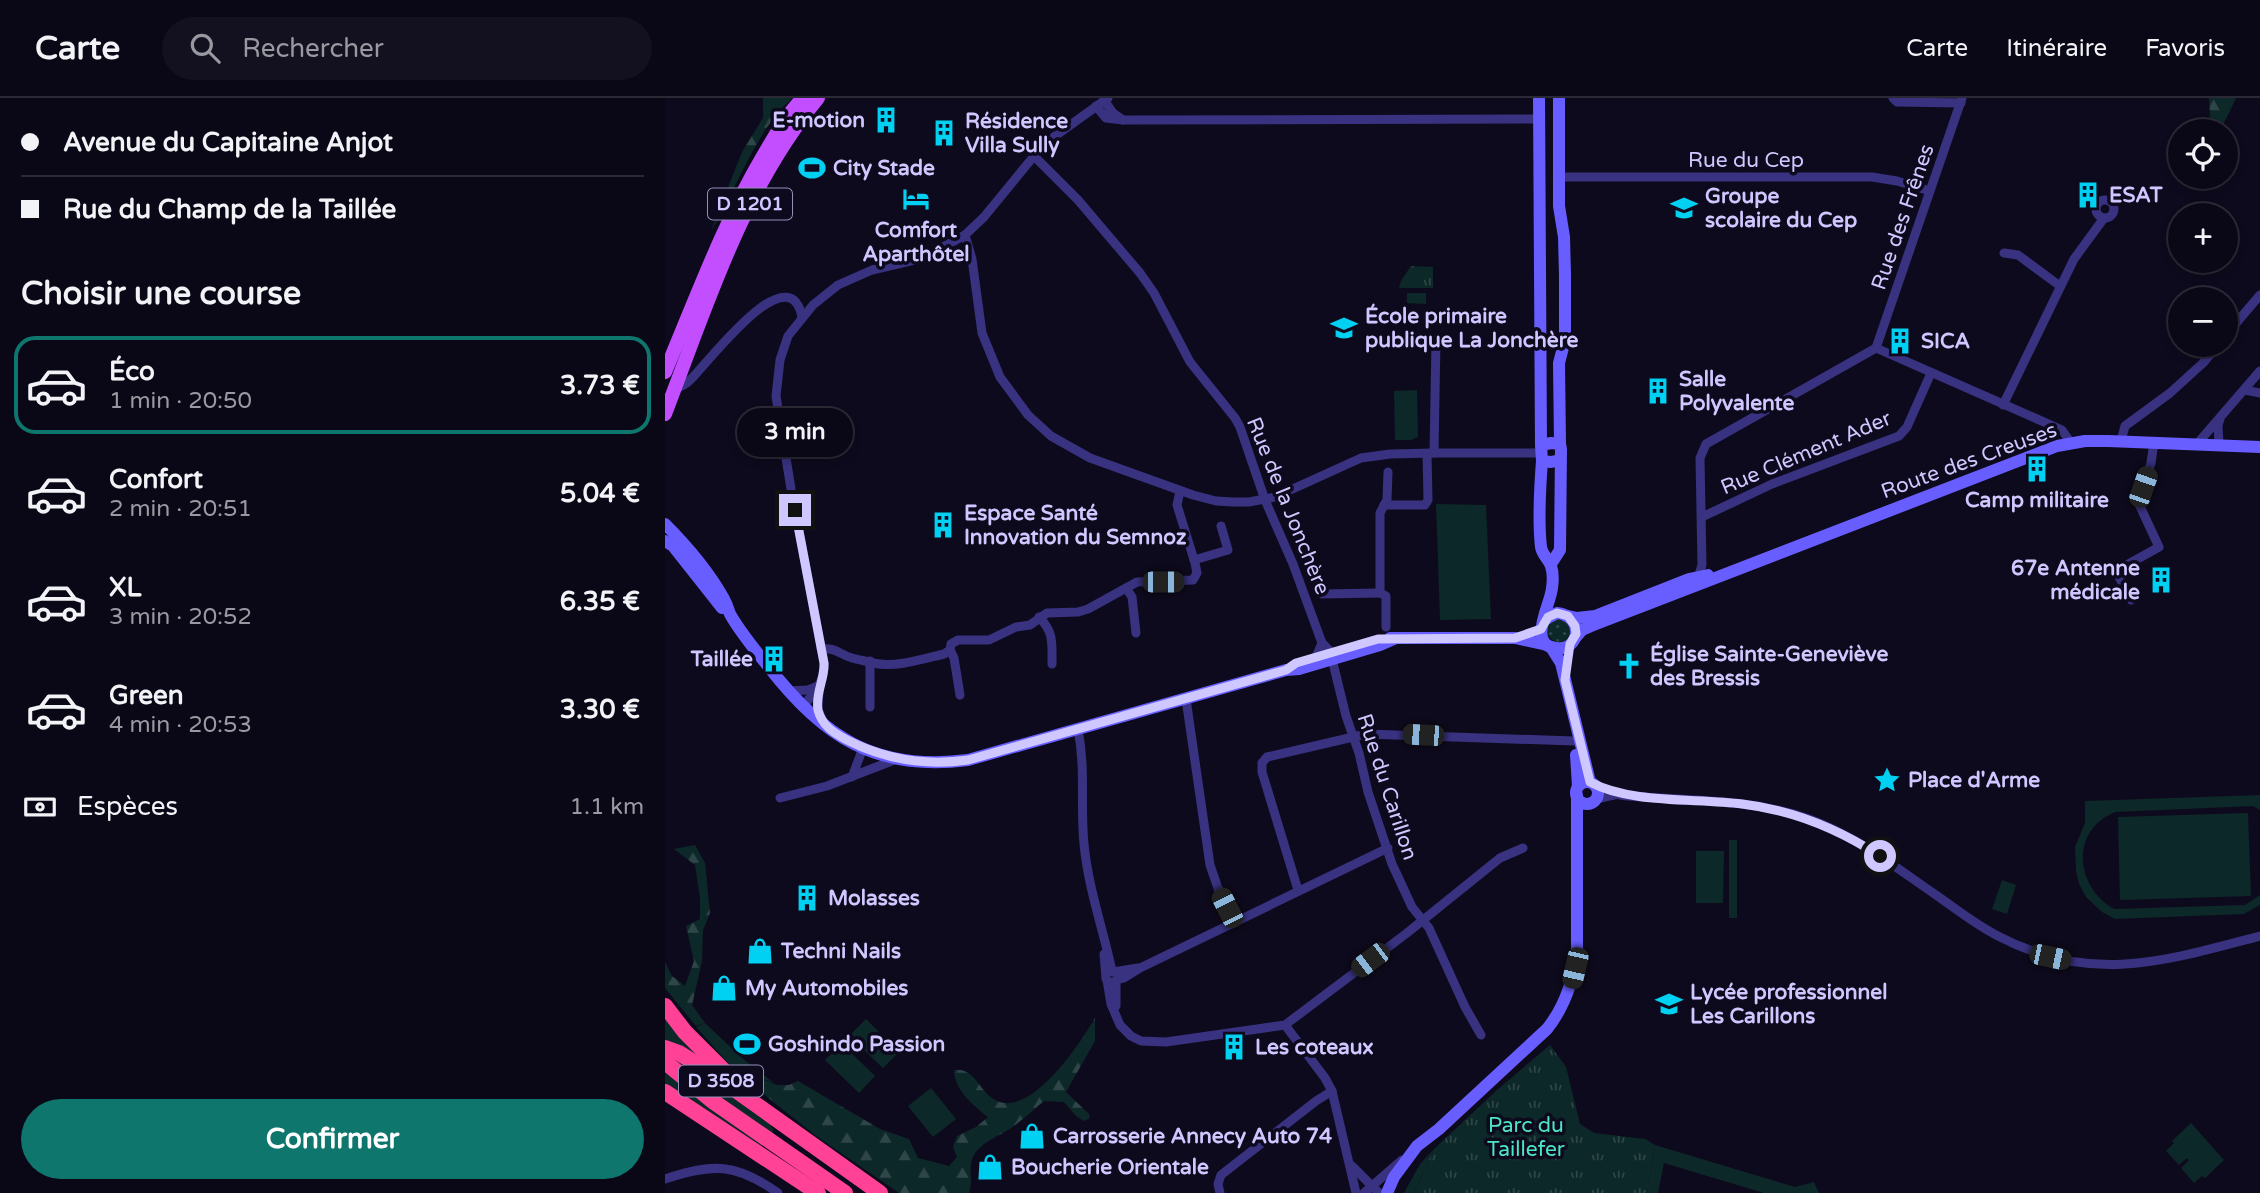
<!DOCTYPE html>
<html lang="fr">
<head>
<meta charset="utf-8">
<style>
  body { margin:0; font-family:"Varela Round",sans-serif; background:#13111f; color:#f1f3f6; height:100vh; display:flex; flex-direction:column; font-size:26px; white-space:nowrap }
  * { box-sizing:border-box; margin:0 }
  p { font-size:23px; color:#999aa1 }
  .icon { flex:none; width:38px; height:38px; fill:none; stroke:currentColor; stroke-width:2; stroke-linecap:round; stroke-linejoin:round }
  .map { position:relative; flex:1; overflow:hidden }
  .panel { display:flex; flex-direction:column; background:#0a0816; width:665px }
  .panel>* { flex:none }
  .top-card { display:grid; align-content:center; height:154px; padding:0 21px; background:#0a0816 }
  .controls { position:absolute; left:1503px; top:21px; display:grid; gap:14px }
  .controls a { display:grid; place-items:center; width:70px; height:70px; border-radius:50%; background:#0a0816; box-shadow:0 4px 10px #0003,0 0 0 2px #2a2935; font-size:35px }
  .end { position:absolute; width:32px; height:32px; margin:-16px; border:9px solid #cfc7ff; background:#111; box-shadow:0 0 0 4px #111 }
  .from { border-radius:50% }
  .bubble { position:absolute; height:49px; border-radius:24px; background:#0a0816; box-shadow:0 4px 10px #0003,0 0 0 2px #2a2935; font-size:23px; font-weight:700; line-height:49px; text-align:center }
  .car { position:absolute; width:21px; height:42px; margin:-21px -10px; border-radius:9px; box-shadow:0 0 5px 2px #0007; background:linear-gradient(#222 24%,#8ab4d8 0 40%,#222 0 76%,#8ab4d8 0 86%,#222 0) }
  .top-card b { display:flex; align-items:center; gap:24px; height:66px; font-size:26px }
  .top-card b+b { border-top:2px solid #2a2935 }
  .top-card i { width:18px; height:18px; background:#f1f3f6 }
  ul { padding:0; list-style:none }
  li { display:flex; align-items:center; gap:21px; height:98px; margin:0 14px 10px; padding:0 7px; border:4px solid transparent; border-radius:21px }
  li div { flex:1 }
  li b { display:block; font-size:26px }
  li em { font-style:normal; font-weight:700 }
  li.on { border-color:#0f766e }
  li>.icon { width:63px; height:63px; stroke-width:1.5 }
  h2 { padding:0 21px; font-size:32px; line-height:84px }
  .pay { display:flex; align-items:center; gap:18px; height:77px; padding:0 21px; font-size:26px }
  .pay p { margin-inline-start:auto }
  .cta { display:flex; gap:14px; margin-top:auto; padding:14px 21px }
  .cta a { flex:1; height:80px; border-radius:42px; background:#0f766e; color:#fff; font-size:28px; font-weight:700; line-height:80px; text-align:center }
  header { display:flex; align-items:center; gap:42px; box-sizing:border-box; height:98px; padding:0 35px; background:#0a0816; border-bottom:2px solid #2a2935 }
  header strong { font-size:33px }
  nav { display:flex; gap:38px; margin-inline-start:auto; font-size:24px }
  .search { width:490px; height:63px; background:#13111f; display:flex; align-items:center; gap:18px; box-sizing:border-box; padding:0 24px; border-radius:38px; color:#999aa1; font-size:26px }
  main { display:flex; flex:1; min-height:0 }
  .map>svg:first-child { display:block }
</style>
</head>
<body>
<header>
<strong>Carte</strong>
<div class="search"><svg class="icon" aria-label="search" viewBox="0 0 24 24"><circle cx="10" cy="10" r="6"/><path d="M15 15l6 6"/></svg>Rechercher</div>
<nav><a>Carte</a><a>Itinéraire</a><a>Favoris</a></nav>
</header>
<main>
<section class="panel">
<div class="top-card">
<b><i class="from"></i>Avenue du Capitaine Anjot</b>
<b><i></i>Rue du Champ de la Taillée</b>
</div>
<h2>Choisir une course</h2>
<ul>
<li class="on"><svg class="icon" aria-label="car" viewBox="0 0 24 24"><path d="M5 17H2v-5l4-1 3-4h7l3 4 3 1v5h-3M9 17h6M6 11h13"/><circle cx="7" cy="17" r="2"/><circle cx="17" cy="17" r="2"/></svg><div><b>Éco</b><p>1 min · 20:50</p></div><em>3.73 €</em></li>
<li><svg class="icon" aria-label="car" viewBox="0 0 24 24"><path d="M5 17H2v-5l4-1 3-4h7l3 4 3 1v5h-3M9 17h6M6 11h13"/><circle cx="7" cy="17" r="2"/><circle cx="17" cy="17" r="2"/></svg><div><b>Confort</b><p>2 min · 20:51</p></div><em>5.04 €</em></li>
<li><svg class="icon" aria-label="car" viewBox="0 0 24 24"><path d="M5 17H2v-5l4-1 3-4h7l3 4 3 1v5h-3M9 17h6M6 11h13"/><circle cx="7" cy="17" r="2"/><circle cx="17" cy="17" r="2"/></svg><div><b>XL</b><p>3 min · 20:52</p></div><em>6.35 €</em></li>
<li><svg class="icon" aria-label="car" viewBox="0 0 24 24"><path d="M5 17H2v-5l4-1 3-4h7l3 4 3 1v5h-3M9 17h6M6 11h13"/><circle cx="7" cy="17" r="2"/><circle cx="17" cy="17" r="2"/></svg><div><b>Green</b><p>4 min · 20:53</p></div><em>3.30 €</em></li>
</ul>
<div class="pay"><svg class="icon" aria-label="cash" viewBox="0 0 24 24"><path d="M3 7h18v10H3z"/><circle cx="12" cy="12" r="2"/></svg>Espèces<p>1.1 km</p></div>
<div class="cta"><a>Confirmer</a></div>
</section>
<div class="map">
<svg width="1595" height="1095" viewBox="0 0 1595 1095">
  <defs>
    <pattern id="forest-firs" width="22" height="20" patternUnits="userSpaceOnUse" patternTransform="scale(1.75)"><rect width="22" height="20" fill="#0d2828"/><path d="M5 1l3.5 6h-7zM16 11l3.5 6h-7z" fill="#2f4648"/></pattern>
    <pattern id="park-tufts" width="24" height="20" patternUnits="userSpaceOnUse" patternTransform="scale(1.75)"><rect width="24" height="20" fill="#0d2828"/><path d="M3 7l-1-3M5 7V3M7 7l1-3M15 17l-1-3M17 17v-4M19 17l1-3" fill="none" stroke="#2f4648"/></pattern>
    <pattern id="garden-dots" width="8" height="8" patternUnits="userSpaceOnUse" patternTransform="scale(1.75)"><rect width="8" height="8" fill="#0d2828"/><path d="M2 2h.1M6 6h.1" fill="none" stroke="#2f4648" stroke-width="1.8" stroke-linecap="round"/></pattern>
  </defs>
  <rect width="100%" height="100%" fill="#0e0a1d"/>
  <!-- grass -->
  <g fill="#0d2828">
    <path d="M742 195H761V206L742 205Z"/>
    <path d="M752 292 753 339 746 342H730L729 293Z"/>
    <path d="M771 406 821 407 826 521 775 522Z"/>
    <path d="M1595 697V712L1588 708 1450 714C1404 733 1411 789 1449 811L1580 807 1595 797V807L1579 816 1450 821 1437 814 1421 799 1414 786 1411 773 1410 749 1420 725V703Z"/>
    <path d="M1583 715 1586 798 1455 802 1453 719Z"/>
    <rect x="1064" y="742" width="8" height="78"/>
    <path d="M1031 753H1059L1058 805H1031Z"/>
    <path d="M1337 782 1351 787 1342 816 1327 811Z"/>
    <path d="M0 917 42 963 0 944Z"/>
    <path d="M201 921 234 954 218 970 184 938Z"/>
    <path d="M40 925 77 960 109 985 84 976 88 986 72 975 31 929Z"/>
    <path d="M177 946 210 978 194 995 160 962Z"/>
    <path d="M13 958 104 1024 108 1031V1037L7 964Z"/>
    <path d="M0 970 98 1046 96 1048 0 986Z"/>
    <path d="M266 990 291 1021 268 1039 243 1008Z"/>
    <path d="M1526 1025 1559 1062 1540 1080 1537 1078 1529 1085 1516 1070 1524 1062 1522 1060 1514 1067 1501 1053 1509 1045 1507 1043Z"/>
    <path d="M990 1047 1130 1089 1149 1084 1154 1095H1099L999 1065 993 1095H982Z"/>
    <path d="M769 1051 749 1095H739L755 1066Z"/>
  </g>
  <!-- forest -->
  <g fill="url(#forest-firs)">
    <path d="M98 0H127C89 35 73 89 46 133L77 54 98 20Z"/>
    <path d="M1544 0H1571L1555 33H1546Z"/>
    <path d="M30 747 40 765 45 815 38 832 37 863 27 907 40 925 31 928 0 890V864L7 878 20 888 29 863 21 828 35 821V800L30 767 9 751Z"/>
    <path d="M430 920V943L401 994 424 1016 425 1020 419 1023 411 1018 399 1004 379 1003C369 1011 360 1020 349 1028 337 1037 317 1043 309 1057 302 1069 309 1083 304 1095H234L150 1037 102 999 84 980V976L112 987H124L133 983 215 1031 244 1041 253 1060 284 1068 292 1059 288 1049 292 1038 311 1029 323 1019C309 1008 289 992 289 972 309 970 313 990 327 1000 362 1026 415 946 430 920Z"/>
  </g>
  <!-- park -->
  <g fill="url(#park-tufts)">
    <path d="M746 168 768 169V190H734L736 183Z"/>
    <path d="M885 947 901 969 915 1026 929 1035 980 1041 990 1047 982 1095H749L769 1051 832 992Z"/>
  </g>
  <!-- garden -->
  <circle fill="url(#garden-dots)" cx="894" cy="532" r="12"/>
  <g fill="none" stroke-linecap="round" stroke-linejoin="round">
    <!-- street -->
    <g stroke="#383280" stroke-width="9">
      <path d="M1228 0 1232 4 1296 5"/>
      <path d="M431 8 441 20 458 22 448 15 439 2"/>
      <path d="M458 22 874 21"/>
      <path d="M369 58 413 102 475 175 489 195 525 264 570 320 575 329 600 402 628 466 657 545 667 555"/>
      <path d="M895 79H1207L1232 83 1265 93"/>
      <circle cx="1440" cy="111" r="9"/>
      <path d="M300 137 307 161 317 235 335 279 363 317 386 338 425 360 528 397 551 403 568 404H584L610 399 696 360 725 356 769 355H875"/>
      <path d="M1339 155 1353 157 1395 188"/>
      <path d="M1561 237 1595 197"/>
      <path d="M1211 250 1297 0"/>
      <path d="M10 291C15 289 20 287 24 283 41 268 124 154 137 219"/>
      <path d="M1580 292 1595 295"/>
      <path d="M1338 307 1409 161 1439 120"/>
      <path d="M1456 343 1460 328 1505 295 1538 265 1553 247"/>
      <path d="M1532 346 1595 273"/>
      <path d="M1554 347 1553 327 1555 321"/>
      <path d="M769 355 771 242"/>
      <path d="M719 407H760L763 402 762 356"/>
      <path d="M1037 419 1107 386 1234 338 1242 329 1266 275"/>
      <path d="M529 462 563 452 556 428"/>
      <path d="M1032 483 1037 467 1035 360 1041 346 1211 250 1397 332 1406 345"/>
      <path d="M461 490 467 499 471 535"/>
      <path d="M657 496 715 495"/>
      <path d="M1466 502 1451 473 1494 449 1473 404 1486 365 1489 344"/>
      <path d="M374 519C389 534 387 545 387 566"/>
      <path d="M721 529V498L715 495V415L722 402 723 374"/>
      <path d="M156 551C171 549 175 557 187 560 194 562 201 563 208 565 230 570 258 561 279 556L285 552 286 546 293 542H324L351 529 365 527 382 515 413 514 423 511 472 484 528 482 532 475 530 465 512 407 515 393"/>
      <path d="M285 552 289 560 295 597"/>
      <path d="M651 559 657 545"/>
      <path d="M667 561 681 618 694 655 703 694 727 766 747 809 764 830 800 909 816 937"/>
      <path d="M205 563V609"/>
      <path d="M154 592 153 612 158 623"/>
      <path d="M122 593 143 592 153 588"/>
      <path d="M521 601 545 767 555 796 569 824"/>
      <path d="M137 609C149 596 160 583 159 565L126 391 111 298 115 262 123 238 148 207 173 187 207 172 258 160 300 137 319 119 369 58 390 38 443 0"/>
      <path d="M413 631C421 673 415 706 419 746 423 789 438 831 447 873"/>
      <path d="M187 679 198 650"/>
      <path d="M930 688C938 690 947 695 955 697 969 699 984 699 997 700 1046 703 1097 704 1144 721 1191 738 1230 769 1271 797 1291 811 1311 827 1333 838 1426 887 1500 863 1595 838"/>
      <path d="M115 700 162 688 232 661"/>
      <path d="M931 701 953 696"/>
      <path d="M633 792 597 674V665L602 659 701 636 909 643"/>
      <path d="M439 856 441 881 446 885"/>
      <path d="M448 874 473 870"/>
      <path d="M442 882 446 906 455 927 466 938 476 943 501 944 620 927 742 835 835 760 858 750"/>
      <path d="M451 882 459 880 475 870 723 750"/>
      <path d="M451 883V908"/>
      <path d="M620 927 660 980 667 993 691 1095"/>
      <path d="M687 1068 714 1095"/>
      <path d="M0 1081C48 1065 71 1065 113 1095"/>
      <path d="M555 1095 553 1086 556 1077 651 1003 667 993"/>
      <path d="M699 1095 737 1062"/>
    </g>
    <!-- secondary -->
    <g stroke="#685eff" stroke-width="12">
      <path d="M874 0 876 347"/>
      <path d="M894 0V108L899 139 900 177V242L894 265 895 346"/>
      <path d="M877 363C875 389 873 423 876 449 877 457 884 461 886 468 888 474 888 483 887 490 886 506 861 547 891 550 915 554 920 518 892 515L879 522"/>
      <path d="M0 426C22 448 44 474 59 501 62 506 63 511 65 516 75 534 90 552 103 568 157 638 210 674 303 662L621 572 634 571 715 547 731 540"/>
      <path d="M0 443 8 448 57 510"/>
      <path d="M886 466 895 452 896 351 895 346 886 345 876 347 877 363 886 364 895 362"/>
      <path d="M903 518 912 520 930 518 1024 481 1043 477"/>
      <path d="M725 540H850L882 547"/>
      <path d="M910 540 917 532 926 528 1392 348 1420 343H1443L1595 349"/>
      <path d="M886 549 896 565 925 684"/>
      <path d="M911 657 913 688"/>
      <circle cx="922" cy="695" r="11"/>
      <path d="M722 1095 729 1079 752 1048 774 1031 882 931C901 907 909 881 912 852V697"/>
    </g>
    <!-- primary -->
    <g stroke="#c34eff" stroke-width="14">
      <path d="M0 274C31 201 58 126 98 58 110 38 122 16 138 0"/>
      <path d="M0 316C42 207 77 92 153 0"/>
    </g>
    <!-- highway -->
    <g stroke="#ff4295" stroke-width="16">
      <path d="M0 908 20 934 64 978"/>
      <path d="M0 950 14 955 51 978 215 1095"/>
      <path d="M0 964 49 1004 180 1095"/>
      <path d="M0 994 153 1095"/>
    </g>
  </g>
  <g fill="none" stroke-linecap="round" stroke-linejoin="round">
    <!-- route -->
    <path stroke="#cfc7ff" stroke-width="9" d="M130 412 159 565C160 581 150 595 153 612 157 628 169 635 182 642 221 662 260 668 303 662L621 572 631 565 713 541 850 540 876 531 883 519 892 515 903 518 910 528 911 536 905 546 900 582 925 684C966 706 1030 700 1077 706 1128 712 1172 730 1215 758"/>
  </g>
  <!-- icons -->
  <defs>
    <g id="building-bare" transform="scale(2.1)"><path d="M-4-6H4V6H1V3H-1V6H-4ZM-2.5-4.3h1.7v1.8h-1.7ZM.8-4.3h1.7v1.8H.8ZM-2.5-1h1.7V.8h-1.7ZM.8-1h1.7V.8H.8Z" fill="#00d0f2" stroke="#0e0a1d" stroke-width="2.5" paint-order="stroke"/></g>
    <g id="stadium-bare" transform="scale(2.1)"><path d="M0-5a6.5 5 0 1 0 0 10a6.5 5 0 1 0 0-10ZM-3.5-1.8h7v3.6h-7Z" fill="#00d0f2" stroke="#0e0a1d" stroke-width="2.5" paint-order="stroke"/></g>
    <g id="hotel-bare" transform="scale(2.1)"><path d="M-6-4.5h1.5V1H6V5H4.5V3h-9V5H-6ZM-4 0a1.8 1.8 0 1 1 3.6 0ZM.5 0V-2.5h3Q6-2.5 6 0Z" fill="#00d0f2" stroke="#0e0a1d" stroke-width="2.5" paint-order="stroke"/></g>
    <g id="school-bare" transform="scale(2.1)"><path d="M0-5L7-2L0 1L-7-2ZM-4 1L0 2.5L4 1V4Q0 6-4 4Z" fill="#00d0f2" stroke="#0e0a1d" stroke-width="2.5" paint-order="stroke"/></g>
    <g id="church-bare" transform="scale(2.1)"><path d="M-1.2-6h2.4v3.5h3.3v2.4h-3.3V6h-2.4V-.1h-3.3v-2.4h3.3Z" fill="#00d0f2" stroke="#0e0a1d" stroke-width="2.5" paint-order="stroke"/></g>
    <g id="sight-bare" transform="scale(2.1)"><path d="M0-6L1.8-2.2L6-1.7L2.9 1.2L3.7 5.4L0 3.3L-3.7 5.4L-2.9 1.2L-6-1.7L-1.8-2.2Z" fill="#00d0f2" stroke="#0e0a1d" stroke-width="2.5" paint-order="stroke"/></g>
    <g id="shop-bare" transform="scale(2.1)"><path d="M-5-2.5h2.3a2.7 3.5 0 0 1 5.4 0H5L5.5 6h-11ZM-1.5-2.5h3a1.5 2.3 0 0 0-3 0Z" fill="#00d0f2" stroke="#0e0a1d" stroke-width="2.5" paint-order="stroke"/></g>
  </defs>
  <g fill-rule="evenodd">
    <use href="#building-bare" x="221" y="22"/>
    <use href="#building-bare" x="279" y="35"/>
    <use href="#stadium-bare" x="147" y="70"/>
    <use href="#building-bare" x="1423" y="97"/>
    <use href="#hotel-bare" x="251" y="101"/>
    <use href="#school-bare" x="1019" y="110"/>
    <use href="#school-bare" x="679" y="230"/>
    <use href="#building-bare" x="1235" y="243"/>
    <use href="#building-bare" x="993" y="293"/>
    <use href="#building-bare" x="1372" y="371"/>
    <use href="#building-bare" x="278" y="427"/>
    <use href="#building-bare" x="1496" y="482"/>
    <use href="#building-bare" x="109" y="561"/>
    <use href="#church-bare" x="964" y="568"/>
    <use href="#sight-bare" x="1222" y="682"/>
    <use href="#building-bare" x="142" y="800"/>
    <use href="#shop-bare" x="95" y="853"/>
    <use href="#shop-bare" x="59" y="890"/>
    <use href="#school-bare" x="1004" y="906"/>
    <use href="#stadium-bare" x="82" y="946"/>
    <use href="#building-bare" x="569" y="949"/>
    <use href="#shop-bare" x="367" y="1038"/>
    <use href="#shop-bare" x="325" y="1069"/>
  </g>
  <g text-anchor="middle" dominant-baseline="central" stroke-width="7" stroke-linejoin="round" paint-order="stroke">
    <!-- shield labels -->
    <g fill="#0e0a1d" stroke="#958ebb" stroke-width="2">
      <rect x="43" y="90.5" width="84" height="31" rx="5"/>
      <rect x="14" y="967.5" width="84" height="31" rx="5"/>
    </g>
    <g font-size="19" font-weight="bold" fill="#cfc7ff">
      <text x="85" y="106">D 1201</text>
      <text x="56" y="983">D 3508</text>
    </g>
    <!-- poi labels -->
    <g font-size="21" font-weight="bold" fill="#cfc7ff" stroke="#0e0a1d" text-anchor="start">
      <text x="200" y="22" text-anchor="end">E-motion</text>
      <text x="300" y="23">Résidence<tspan x="300" dy="24">Villa Sully</tspan></text>
      <text x="168" y="70">City Stade</text>
      <text x="1444" y="97">ESAT</text>
      <text x="1040" y="98">Groupe<tspan x="1040" dy="24">scolaire du Cep</tspan></text>
      <text x="251" y="132" text-anchor="middle">Comfort<tspan x="251" dy="24">Aparthôtel</tspan></text>
      <text x="700" y="218">École primaire<tspan x="700" dy="24">publique La Jonchère</tspan></text>
      <text x="1256" y="243">SICA</text>
      <text x="1014" y="281">Salle<tspan x="1014" dy="24">Polyvalente</tspan></text>
      <text x="1372" y="402" text-anchor="middle">Camp militaire</text>
      <text x="299" y="415">Espace Santé<tspan x="299" dy="24">Innovation du Semnoz</tspan></text>
      <text x="1475" y="470" text-anchor="end">67e Antenne<tspan x="1475" dy="24">médicale</tspan></text>
      <text x="985" y="556">Église Sainte-Geneviève<tspan x="985" dy="24">des Bressis</tspan></text>
      <text x="88" y="561" text-anchor="end">Taillée</text>
      <text x="1243" y="682">Place d'Arme</text>
      <text x="163" y="800">Molasses</text>
      <text x="116" y="853">Techni Nails</text>
      <text x="80" y="890">My Automobiles</text>
      <text x="1025" y="894">Lycée professionnel<tspan x="1025" dy="24">Les Carillons</tspan></text>
      <text x="103" y="946">Goshindo Passion</text>
      <text x="590" y="949">Les coteaux</text>
      <text x="388" y="1038">Carrosserie Annecy Auto 74</text>
      <text x="346" y="1069">Boucherie Orientale</text>
    </g>
    <!-- street labels -->
    <g font-size="21" fill="#cfc7ff" stroke="#0e0a1d">
      <text x="1081" y="62">Rue du Cep</text>
      <text transform="translate(1238 119) rotate(-71)">Rue des Frênes</text>
      <text transform="translate(1141 355) rotate(-23)">Rue Clément Ader</text>
      <text transform="translate(1304 363) rotate(-20)">Route des Creuses</text>
      <text transform="translate(623 408) rotate(68)">Rue de la Jonchère</text>
      <text transform="translate(722 689) rotate(72)">Rue du Carillon</text>
    </g>
    <!-- park labels -->
    <g font-size="21" fill="#4ce5c5" stroke="#0e0a1d">
      <text x="861" y="1027">Parc du<tspan x="861" dy="24">Taillefer</tspan></text>
    </g>
  </g>
</svg>
<div class="controls">
<a><svg class="icon" aria-label="locate" viewBox="0 0 24 24"><circle cx="12" cy="12" r="6"/><path d="M12 2v4M12 18v4M2 12h4M18 12h4"/></svg></a>
<a>+</a>
<a>−</a>
</div>
<i class="end from" style="left:1215px;top:758px"></i>
<i class="end" style="left:130px;top:412px"></i>
<div class="bubble" style="left:72px;top:310px;width:116px">3 min</div>
<i class="car" style="left:1478px;top:389px;rotate:19deg"></i>
<i class="car" style="left:498px;top:484px;rotate:90deg"></i>
<i class="car" style="left:758px;top:637px;rotate:273deg"></i>
<i class="car" style="left:562px;top:810px;rotate:333deg"></i>
<i class="car" style="left:1385px;top:859px;rotate:102deg"></i>
<i class="car" style="left:705px;top:862px;rotate:233deg"></i>
<i class="car" style="left:910px;top:870px;rotate:193deg"></i>
</div>
</main>
</body>
</html>
